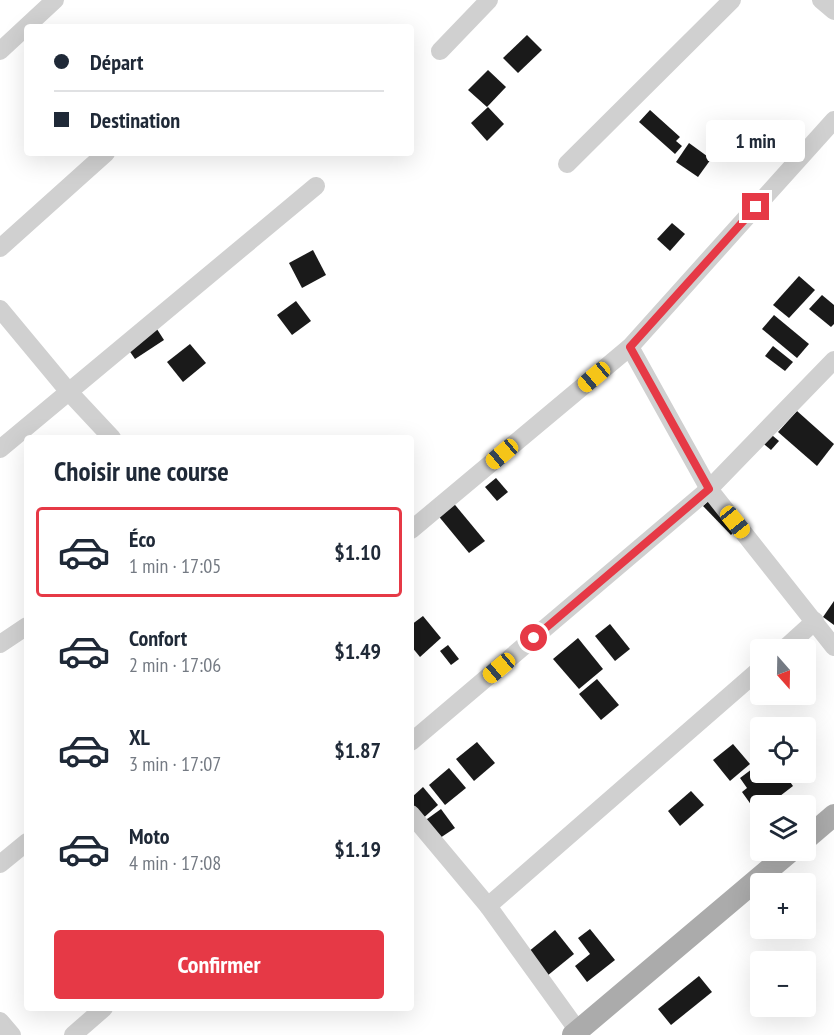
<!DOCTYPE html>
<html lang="fr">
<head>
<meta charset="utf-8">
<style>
  body { margin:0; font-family:"PT Sans Narrow",sans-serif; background:#f2f2f3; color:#1f2937; height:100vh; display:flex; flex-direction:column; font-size:22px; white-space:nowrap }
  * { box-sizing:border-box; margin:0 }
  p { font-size:20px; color:#747a83 }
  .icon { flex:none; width:33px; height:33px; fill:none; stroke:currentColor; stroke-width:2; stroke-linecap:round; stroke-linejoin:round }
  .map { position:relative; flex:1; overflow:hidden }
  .panel { position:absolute; left:24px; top:435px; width:390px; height:576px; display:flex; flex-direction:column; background:#fff; border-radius:6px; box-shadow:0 6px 24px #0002 }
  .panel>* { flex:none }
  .guide { position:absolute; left:24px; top:24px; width:390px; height:132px; border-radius:6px; box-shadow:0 6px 24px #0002; display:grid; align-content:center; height:132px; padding:0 30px; background:#fff }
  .needle { width:39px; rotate:160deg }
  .tools { position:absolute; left:750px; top:639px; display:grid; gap:12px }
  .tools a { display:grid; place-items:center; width:66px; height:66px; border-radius:6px; background:#fff; box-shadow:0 6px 24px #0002; font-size:30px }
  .end { position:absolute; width:27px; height:27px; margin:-14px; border:8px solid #e63946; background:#fff; box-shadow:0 0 0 3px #fff }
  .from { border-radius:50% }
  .bubble { position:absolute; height:42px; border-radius:6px; background:#fff; box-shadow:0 6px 24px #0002; font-size:20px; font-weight:600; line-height:42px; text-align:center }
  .car { position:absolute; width:18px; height:36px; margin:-18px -9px; border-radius:8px; box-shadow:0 0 4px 2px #0007; background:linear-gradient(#f5c518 24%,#345 0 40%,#f5c518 0 76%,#345 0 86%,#f5c518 0) }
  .guide b { display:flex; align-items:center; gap:21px; height:57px; font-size:22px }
  .guide b+b { border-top:2px solid #e0e1e3 }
  .guide i { width:15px; height:15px; background:#1f2937 }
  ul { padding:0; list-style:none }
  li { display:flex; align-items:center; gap:18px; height:90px; margin:0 12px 9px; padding:0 18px; border:3px solid transparent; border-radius:6px }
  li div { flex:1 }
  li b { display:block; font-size:22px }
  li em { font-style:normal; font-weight:600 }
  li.active { border-color:#e63946 }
  li>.icon { width:54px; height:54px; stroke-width:1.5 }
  h2 { padding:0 30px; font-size:27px; line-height:72px }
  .action { display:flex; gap:12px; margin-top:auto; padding:12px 30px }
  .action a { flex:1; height:69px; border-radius:6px; background:#e63946; color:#fff; font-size:24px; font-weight:600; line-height:69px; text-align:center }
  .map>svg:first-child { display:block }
</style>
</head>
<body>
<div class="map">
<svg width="834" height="1035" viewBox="0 0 834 1035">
  <rect width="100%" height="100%" fill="#fff"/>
  <!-- building -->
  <g fill="#1a1a1a">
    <path d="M527 35 542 50 518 73 503 58Z"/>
    <path d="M488 70 506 87 487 107 468 90Z"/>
    <path d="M488 107 504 124 487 141 471 123Z"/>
    <path d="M650 110 680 137 676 141 682 146 675 154 639 122Z"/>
    <path d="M689 143 711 159 698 177 676 162Z"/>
    <path d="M672 223 685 234 670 251 657 239Z"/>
    <path d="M313 250 326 275 302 288 289 263Z"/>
    <path d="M799 276 815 290 789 318 773 305Z"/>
    <path d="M822 295 834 305V324L831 327 809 309Z"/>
    <path d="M296 301 311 321 292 335 277 315Z"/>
    <path d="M774 315 809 344 797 358 762 329Z"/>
    <path d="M155 326 164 340 135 359 126 346Z"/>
    <path d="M190 344 206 363 183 382 167 362Z"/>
    <path d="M773 346 793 362 785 371 765 356Z"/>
    <path d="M797 411 834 444 817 466 778 432Z"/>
    <path d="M767 431 779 441 771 450 759 440Z"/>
    <path d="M496 478 508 492 497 501 485 487Z"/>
    <path d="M712 498 739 527 731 535 703 506Z"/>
    <path d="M451 500 485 541 469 553 436 513Z"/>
    <path d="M834 601V625L823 617Z"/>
    <path d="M423 616 441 638 420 657 411 646V625Z"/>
    <path d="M610 624 630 649 615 661 595 636Z"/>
    <path d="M578 638 603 669 579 689 553 659Z"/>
    <path d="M448 645 459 659 451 665 440 651Z"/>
    <path d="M597 679 619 705 601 720 579 694Z"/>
    <path d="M477 742 495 763 474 781 456 759Z"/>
    <path d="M733 744 750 764 730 781 713 760Z"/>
    <path d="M760 763V772H783L793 786 767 806H760V810L757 813 742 792 747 788 740 778Z"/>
    <path d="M449 768 466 788 445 805 429 785Z"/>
    <path d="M423 787 438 805 421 820 411 809V798Z"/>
    <path d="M691 791 704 805 680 826 668 811Z"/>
    <path d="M441 809 455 828 437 840 423 822Z"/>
    <path d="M590 929 615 960 587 982 575 966 590 954 578 938Z"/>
    <path d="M555 930 574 954 547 976 528 952Z"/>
    <path d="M699 976 712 992 671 1025 658 1009Z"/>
  </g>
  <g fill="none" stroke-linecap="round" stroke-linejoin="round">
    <!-- minor -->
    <g stroke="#d0d0d0" stroke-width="18">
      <path d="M821 0 834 11"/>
      <path d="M0 51 55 0"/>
      <path d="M440 51 489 0"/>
      <path d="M567 164 732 0"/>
      <path d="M0 248 106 153"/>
      <path d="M0 309 69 392 112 438"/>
      <path d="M630 347 709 489 834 647"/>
      <path d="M0 449 316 186"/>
      <path d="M411 530 630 347 834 120"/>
      <path d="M0 644 27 626"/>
      <path d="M783 650 815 621"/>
      <path d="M411 742 709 489 834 360"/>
      <path d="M411 814 488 906 581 1035"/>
      <path d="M0 864 27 842"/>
      <path d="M488 906 760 669"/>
      <path d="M0 1021 12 1035"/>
      <path d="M73 1035 104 1008"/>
    </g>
    <!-- major -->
    <g stroke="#ababab" stroke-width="22">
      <path d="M806 839 834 815"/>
      <path d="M573 1035 792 850"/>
    </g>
  </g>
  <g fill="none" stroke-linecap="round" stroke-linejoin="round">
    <!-- route -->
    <path stroke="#e63946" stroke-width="8" d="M534 638 709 489 630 347 756 207"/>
  </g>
</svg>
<div class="tools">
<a><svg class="needle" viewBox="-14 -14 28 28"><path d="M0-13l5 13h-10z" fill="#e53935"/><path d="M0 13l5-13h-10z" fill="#747a83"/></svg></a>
<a><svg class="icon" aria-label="locate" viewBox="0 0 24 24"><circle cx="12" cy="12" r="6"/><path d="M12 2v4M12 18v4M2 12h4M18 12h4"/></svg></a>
<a><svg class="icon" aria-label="layers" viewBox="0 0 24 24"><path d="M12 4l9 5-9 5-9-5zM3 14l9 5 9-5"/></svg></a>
<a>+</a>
<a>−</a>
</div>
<i class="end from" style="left:534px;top:638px"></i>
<i class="end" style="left:756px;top:207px"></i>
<div class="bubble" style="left:706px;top:120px;width:99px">1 min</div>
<i class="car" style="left:594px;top:377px;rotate:230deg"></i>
<i class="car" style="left:502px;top:454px;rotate:230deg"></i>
<i class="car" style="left:735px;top:522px;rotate:141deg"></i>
<i class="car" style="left:499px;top:668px;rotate:230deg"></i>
<div class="guide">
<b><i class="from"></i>Départ</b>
<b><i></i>Destination</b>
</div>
<section class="panel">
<h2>Choisir une course</h2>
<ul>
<li class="active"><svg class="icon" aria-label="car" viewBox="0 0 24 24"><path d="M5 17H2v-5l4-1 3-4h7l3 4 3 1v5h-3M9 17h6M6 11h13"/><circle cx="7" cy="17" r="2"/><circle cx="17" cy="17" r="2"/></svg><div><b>Éco</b><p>1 min · 17:05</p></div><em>$1.10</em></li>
<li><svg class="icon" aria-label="car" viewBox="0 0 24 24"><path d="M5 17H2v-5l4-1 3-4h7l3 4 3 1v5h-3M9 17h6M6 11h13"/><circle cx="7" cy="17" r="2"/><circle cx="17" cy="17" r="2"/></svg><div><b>Confort</b><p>2 min · 17:06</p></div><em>$1.49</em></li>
<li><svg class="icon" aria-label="car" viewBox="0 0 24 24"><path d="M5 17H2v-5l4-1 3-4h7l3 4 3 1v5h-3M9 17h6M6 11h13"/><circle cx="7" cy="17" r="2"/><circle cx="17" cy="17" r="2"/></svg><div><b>XL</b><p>3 min · 17:07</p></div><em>$1.87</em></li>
<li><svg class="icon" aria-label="car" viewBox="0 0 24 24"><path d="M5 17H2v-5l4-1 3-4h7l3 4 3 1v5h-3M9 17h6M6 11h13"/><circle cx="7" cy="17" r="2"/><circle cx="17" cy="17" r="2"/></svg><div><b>Moto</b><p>4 min · 17:08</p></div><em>$1.19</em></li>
</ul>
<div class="action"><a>Confirmer</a></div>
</section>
</div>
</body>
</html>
